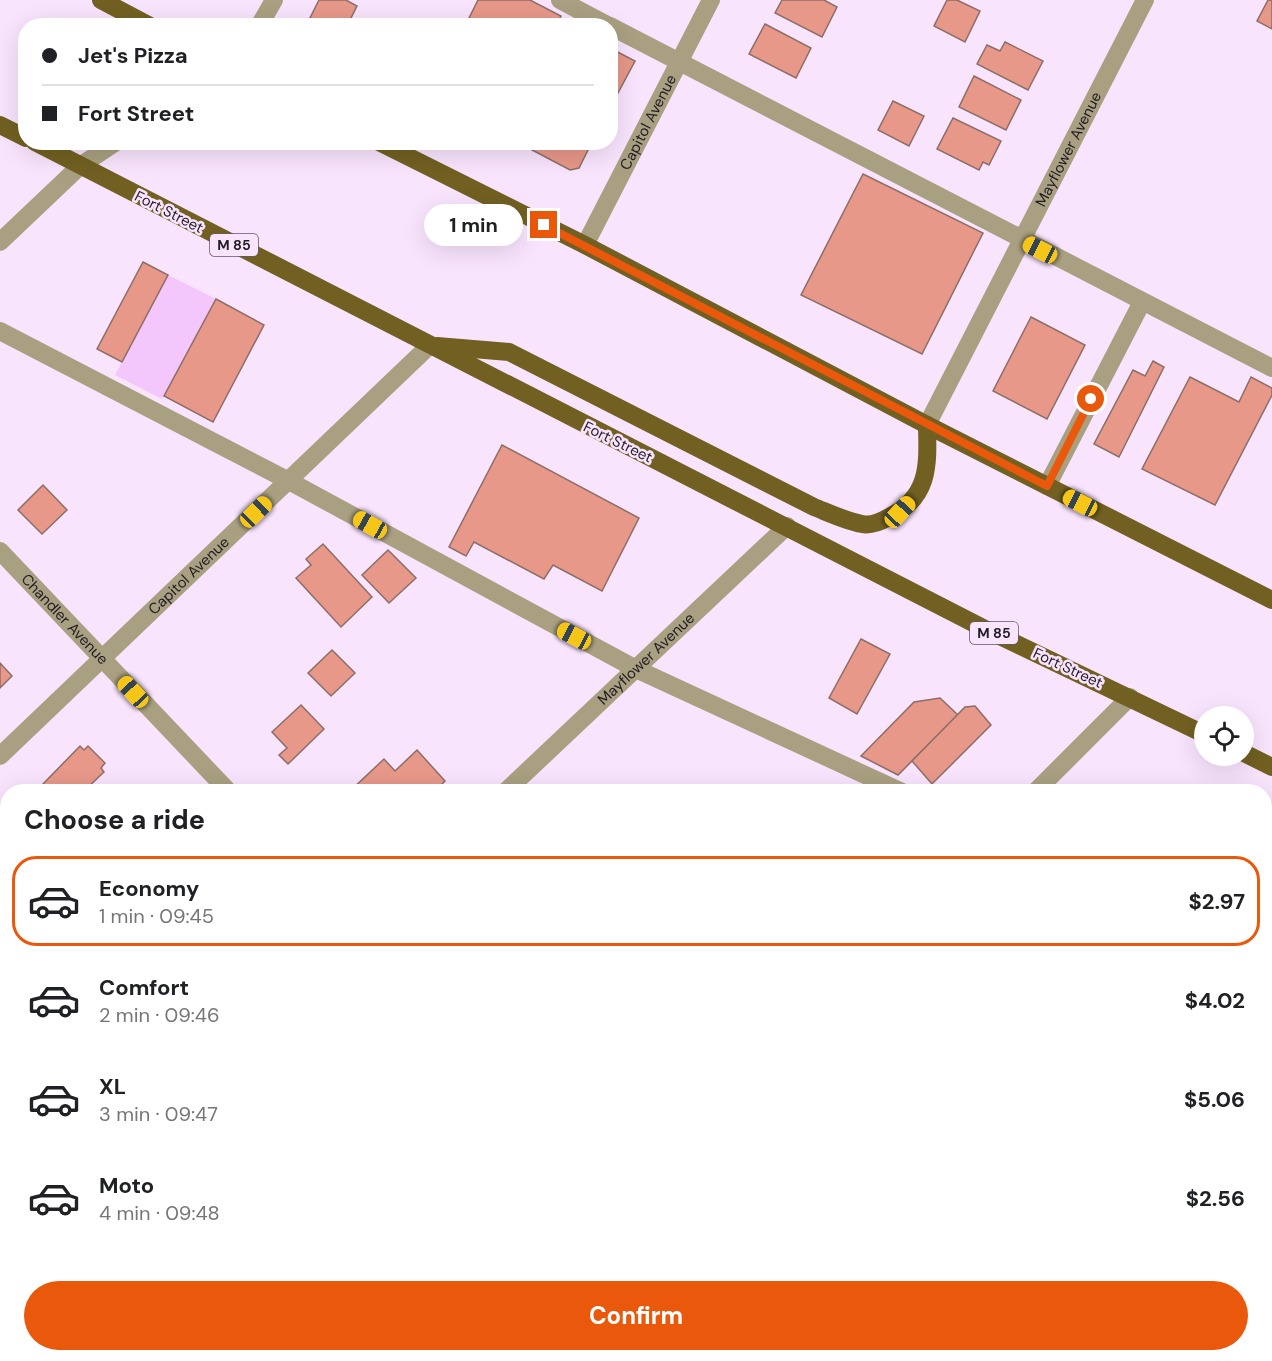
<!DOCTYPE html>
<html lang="en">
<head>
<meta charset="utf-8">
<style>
  body { margin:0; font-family:"DM Sans",sans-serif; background:#f6f6f6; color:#202124; height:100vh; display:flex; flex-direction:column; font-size:22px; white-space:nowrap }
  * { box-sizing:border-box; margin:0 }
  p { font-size:20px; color:#757577 }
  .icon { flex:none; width:33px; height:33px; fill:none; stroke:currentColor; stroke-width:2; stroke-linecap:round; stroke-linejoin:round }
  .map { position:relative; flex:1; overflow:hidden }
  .drawer { position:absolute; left:0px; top:784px; width:1272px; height:578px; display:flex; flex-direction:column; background:#fff; border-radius:24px 24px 0 0; box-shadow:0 6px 24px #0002 }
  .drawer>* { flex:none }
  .guide { position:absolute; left:18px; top:18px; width:600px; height:132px; border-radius:24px; box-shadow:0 6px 24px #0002; display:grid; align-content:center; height:132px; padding:0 24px; background:#fff }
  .buttons { position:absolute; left:1194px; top:706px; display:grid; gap:12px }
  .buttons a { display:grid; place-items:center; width:60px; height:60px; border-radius:50%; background:#fff; box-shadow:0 6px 24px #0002; font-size:30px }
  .end { position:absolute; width:27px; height:27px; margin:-14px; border:8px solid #ea580c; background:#fff; box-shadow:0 0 0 3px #fff }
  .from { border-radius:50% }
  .bubble { position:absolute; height:42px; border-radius:21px; background:#fff; box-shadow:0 6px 24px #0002; font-size:20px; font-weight:700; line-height:42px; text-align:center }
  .car { position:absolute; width:18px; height:36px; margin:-18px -9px; border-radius:8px; box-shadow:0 0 4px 2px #0007; background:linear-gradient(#f5c518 24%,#345 0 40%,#f5c518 0 76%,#345 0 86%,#f5c518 0) }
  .guide b { display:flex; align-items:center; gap:21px; height:57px; font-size:22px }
  .guide b+b { border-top:2px solid #e0e0e0 }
  .guide i { width:15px; height:15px; background:#202124 }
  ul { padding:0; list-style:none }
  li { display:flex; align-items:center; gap:18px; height:90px; margin:0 12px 9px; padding:0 12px; border:3px solid transparent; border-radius:24px }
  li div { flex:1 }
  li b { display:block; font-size:22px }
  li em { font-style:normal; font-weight:700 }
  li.selected { border-color:#ea580c }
  li>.icon { width:54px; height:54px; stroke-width:1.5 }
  h2 { padding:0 24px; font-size:27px; line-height:72px }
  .action { display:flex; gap:12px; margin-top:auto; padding:12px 24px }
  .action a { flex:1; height:69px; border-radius:36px; background:#ea580c; color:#fff; font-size:24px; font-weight:700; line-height:69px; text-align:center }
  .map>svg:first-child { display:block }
</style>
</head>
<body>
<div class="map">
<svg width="1272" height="1361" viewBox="0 0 1272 1361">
  <rect width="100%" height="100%" fill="#f9e4fd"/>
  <!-- green -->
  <path fill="#f3c6fc" d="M168 275 216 299 162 399 115 375Z"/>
  <!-- building -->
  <g fill="#e79889" stroke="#8c6e68" stroke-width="1.5">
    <path d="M319 0H346L357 6 347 26H306Z"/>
    <path d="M478 0H530L561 16 556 26H465Z"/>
    <path d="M782 0H824L837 7 822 37 775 13Z"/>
    <path d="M947 0H957L980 11 965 42 934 26Z"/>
    <path d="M1268 0H1272V29L1257 21Z"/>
    <path d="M765 24 811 48 796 78 749 54Z"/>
    <path d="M1005 42 1043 61 1028 90 977 64 987 45 1000 51Z"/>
    <path d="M610 48 635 61 610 108Z"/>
    <path d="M974 76 1021 100 1006 130 959 107Z"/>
    <path d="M893 101 924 116 909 146 878 130Z"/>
    <path d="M953 118 1001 141 989 165 983 162 979 170 937 149Z"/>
    <path d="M517 142H592L579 168 570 170Z"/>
    <path d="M863 174 983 233 922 354 801 295Z"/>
    <path d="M143 262 168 275 122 362 97 349Z"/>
    <path d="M216 299 264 325 213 422 164 396Z"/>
    <path d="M1031 317 1085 345 1047 419 993 391Z"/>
    <path d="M1153 361 1164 367 1119 457 1094 444 1133 370 1145 376Z"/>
    <path d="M1190 377 1239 402 1251 377 1272 388V395L1215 505 1142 469Z"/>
    <path d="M502 445 639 518 602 591 553 565 544 579 474 542 466 556 449 547Z"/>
    <path d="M43 485 67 510 42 534 18 510Z"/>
    <path d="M323 544 372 597 341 627 296 578 311 565 306 559Z"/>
    <path d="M388 550 416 578 389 603 362 575Z"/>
    <path d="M861 639 890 654 857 714 829 698Z"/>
    <path d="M332 650 355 673 331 696 308 673Z"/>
    <path d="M0 663 12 676 0 688Z"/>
    <path d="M940 698 958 715 898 775 861 756 914 702Z"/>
    <path d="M301 705 324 729 288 764 279 755 287 748 272 732Z"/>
    <path d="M975 706 991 725 932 784 912 761 965 707Z"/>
    <path d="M80 746 84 750 88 746 105 763 101 768 104 772 83 792H50L43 784Z"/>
    <path d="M417 750 445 781 434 792H349L384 759 395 771Z"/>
    <path d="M1265 838 1272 842V869L1264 877Z"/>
    <path d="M1272 869V910L1266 916 1264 877Z"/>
    <path d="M1272 1267V1299L1264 1289V1273Z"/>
    <path d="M141 1354H170L171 1356 166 1361H147Z"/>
    <path d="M298 1354H303L308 1361H290Z"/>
    <path d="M334 1354H371L364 1361H339Z"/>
    <path d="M542 1354 546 1359 545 1361H509L503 1355Z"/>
    <path d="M577 1354H619L613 1361H584Z"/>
    <path d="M642 1354H650L657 1361H632Z"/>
    <path d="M859 1354H877L883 1361H851Z"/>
    <path d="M1174 1354H1228L1230 1361H1180Z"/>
  </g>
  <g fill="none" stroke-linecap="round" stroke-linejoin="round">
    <!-- minor -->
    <g stroke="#a9a081" stroke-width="18">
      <path d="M560 0 609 26"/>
      <path d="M259 26 274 0"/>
      <path d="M610 26 1272 368"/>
      <path d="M0 242 80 166 116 142"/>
      <path id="s1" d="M585 245 711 0"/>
      <path d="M0 331 289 481 636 669 902 792"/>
      <path id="s2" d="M927 425 1145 0"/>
      <path d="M1047 486 1142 302"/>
      <path id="s3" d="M0 551 229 792"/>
      <path id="s4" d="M0 756 429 346"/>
      <path id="s5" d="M505 792 787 526"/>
      <path d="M1035 792 1130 697"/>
      <path d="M1264 968 1272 971"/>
      <path d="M1264 1192 1272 1186"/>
      <path d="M0 1271 8 1264"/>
      <path d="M730 1354 736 1361"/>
      <path d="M436 1361 443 1354"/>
      <path d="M1053 1361 1061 1354"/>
    </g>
    <!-- major -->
    <g stroke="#716021" stroke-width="18">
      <path d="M101 0 150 26"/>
      <path d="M0 125 26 138"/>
      <path d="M35 142 983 628 1204 734"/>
      <path d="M379 142 585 245 927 425 1272 600"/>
      <path d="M437 346 509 352 814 507C829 513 846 521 862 524 871 526 882 521 889 517 930 497 928 465 927 425"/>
      <path d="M1244 753 1272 767"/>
    </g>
  </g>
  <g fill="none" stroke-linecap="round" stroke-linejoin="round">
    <!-- route -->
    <path stroke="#ea580c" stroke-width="8" d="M544 225 1047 486 1091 399"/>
  </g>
  <g text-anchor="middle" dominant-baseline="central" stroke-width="5" stroke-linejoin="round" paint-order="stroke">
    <!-- shield labels -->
    <g fill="#f9e4fd" stroke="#625765" stroke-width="1.5">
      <rect x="210" y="234" width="48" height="22" rx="4.5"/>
      <rect x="970" y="622" width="48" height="22" rx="4.5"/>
    </g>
    <g font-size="14" font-weight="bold" fill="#221b24">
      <text x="234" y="245">M 85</text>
      <text x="994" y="633">M 85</text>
    </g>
    <!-- street labels -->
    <g font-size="15" fill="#221b24" stroke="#f9e4fd">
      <text stroke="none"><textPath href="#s1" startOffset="138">Capitol Avenue</textPath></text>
      <text stroke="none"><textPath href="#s2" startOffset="310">Mayflower Avenue</textPath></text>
      <text transform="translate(169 212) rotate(27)">Fort Street</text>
      <text transform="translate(618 442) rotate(26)">Fort Street</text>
      <text stroke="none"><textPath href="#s4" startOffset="261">Capitol Avenue</textPath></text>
      <text stroke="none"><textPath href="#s3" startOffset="94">Chandler Avenue</textPath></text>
      <text stroke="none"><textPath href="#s5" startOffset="194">Mayflower Avenue</textPath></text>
      <text transform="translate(1068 668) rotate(25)">Fort Street</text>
    </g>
  </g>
</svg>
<div class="buttons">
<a><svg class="icon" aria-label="locate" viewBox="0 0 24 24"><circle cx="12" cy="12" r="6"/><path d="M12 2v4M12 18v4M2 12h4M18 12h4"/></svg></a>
</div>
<i class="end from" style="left:1091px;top:399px"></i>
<i class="end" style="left:544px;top:225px"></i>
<div class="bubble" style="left:424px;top:204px;width:99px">1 min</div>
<i class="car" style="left:1040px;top:250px;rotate:297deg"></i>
<i class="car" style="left:1080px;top:503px;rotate:297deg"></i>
<i class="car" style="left:256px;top:512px;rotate:46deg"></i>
<i class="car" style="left:900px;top:512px;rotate:43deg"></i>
<i class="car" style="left:370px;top:525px;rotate:299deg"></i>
<i class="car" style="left:574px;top:636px;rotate:298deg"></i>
<i class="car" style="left:133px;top:692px;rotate:317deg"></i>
<div class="guide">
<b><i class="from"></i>Jet's Pizza</b>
<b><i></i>Fort Street</b>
</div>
<section class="drawer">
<h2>Choose a ride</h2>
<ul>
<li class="selected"><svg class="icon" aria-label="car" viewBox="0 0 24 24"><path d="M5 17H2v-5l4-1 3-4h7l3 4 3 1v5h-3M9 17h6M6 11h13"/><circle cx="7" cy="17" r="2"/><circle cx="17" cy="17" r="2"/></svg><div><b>Economy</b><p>1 min · 09:45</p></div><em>$2.97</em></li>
<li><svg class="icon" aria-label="car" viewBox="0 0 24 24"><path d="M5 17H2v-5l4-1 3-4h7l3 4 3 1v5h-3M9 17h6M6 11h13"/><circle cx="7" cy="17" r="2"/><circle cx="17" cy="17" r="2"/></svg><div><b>Comfort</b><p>2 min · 09:46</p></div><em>$4.02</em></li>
<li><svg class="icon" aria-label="car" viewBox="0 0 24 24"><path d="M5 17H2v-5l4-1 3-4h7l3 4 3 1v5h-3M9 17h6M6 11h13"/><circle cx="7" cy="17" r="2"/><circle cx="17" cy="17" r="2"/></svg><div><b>XL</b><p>3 min · 09:47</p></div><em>$5.06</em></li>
<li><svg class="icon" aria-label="car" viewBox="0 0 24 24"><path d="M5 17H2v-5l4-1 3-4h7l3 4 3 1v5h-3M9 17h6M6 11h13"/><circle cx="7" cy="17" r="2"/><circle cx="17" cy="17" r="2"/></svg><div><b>Moto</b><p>4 min · 09:48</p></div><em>$2.56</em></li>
</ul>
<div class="action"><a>Confirm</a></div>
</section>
</div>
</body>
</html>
